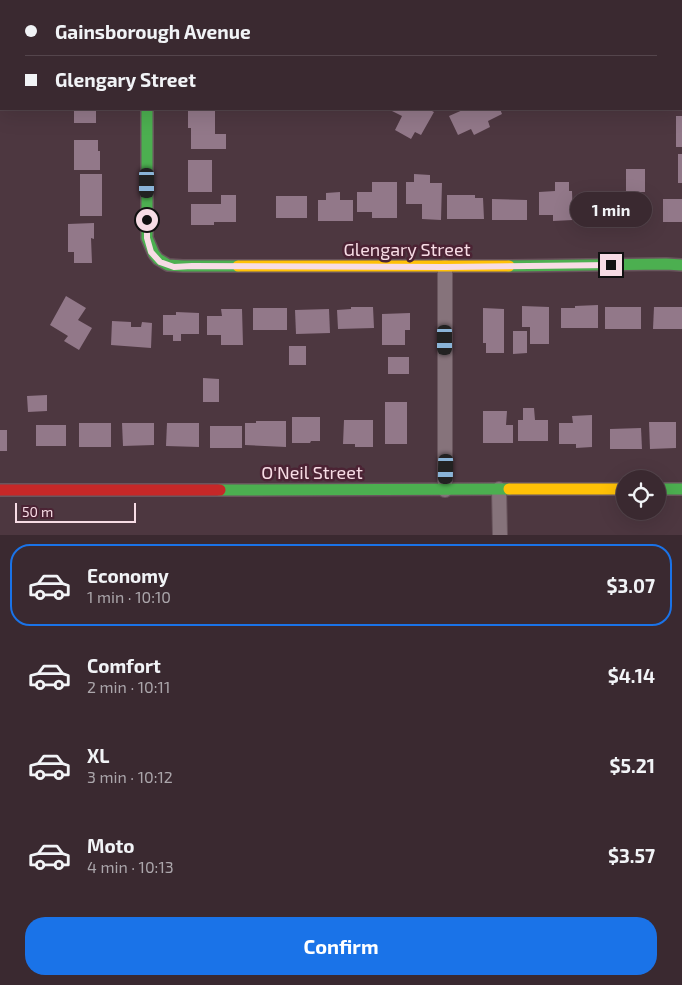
<!DOCTYPE html>
<html lang="en">
<head>
<meta charset="utf-8">
<style>
  body { margin:0; font-family:"Exo 2",sans-serif; background:#413138; color:#f1f3f6; height:100vh; display:flex; flex-direction:column; font-size:19px; white-space:nowrap }
  * { box-sizing:border-box; margin:0 }
  p { font-size:16px; color:#aba6ab }
  .icon { flex:none; width:28px; height:28px; fill:none; stroke:currentColor; stroke-width:2; stroke-linecap:round; stroke-linejoin:round }
  .map { position:relative; height:535px; overflow:hidden }
  .side { display:flex; flex-direction:column; background:#3a2930; flex:1 }
  .side>* { flex:none }
  .guide { position:absolute; left:0px; top:0px; width:682px; height:110px; box-shadow:0 5px 20px #0002,0 0 0 1px #54454c; display:grid; align-content:center; height:110px; padding:0 25px; background:#3a2930 }
  .tools { position:absolute; left:616px; top:470px; display:grid; gap:10px }
  .tools a { display:grid; place-items:center; width:50px; height:50px; border-radius:50%; background:#3a2930; box-shadow:0 5px 20px #0002,0 0 0 1px #54454c; font-size:25px }
  .scale { position:absolute; left:15px; bottom:12px; width:121px; box-sizing:border-box; padding-left:5px; border:2px solid #f7dce5; border-top:0; font-size:14px; line-height:18px; white-space:nowrap; color:#f7dce5; -webkit-text-stroke:4px #4b2334; paint-order:stroke }
  .end { position:absolute; width:22px; height:22px; margin:-11px; border:6px solid #f7dce5; background:#111; box-shadow:0 0 0 2px #111 }
  .from { border-radius:50% }
  .bubble { position:absolute; height:35px; border-radius:18px; background:#3a2930; box-shadow:0 5px 20px #0002,0 0 0 1px #54454c; font-size:16px; font-weight:700; line-height:35px; text-align:center }
  .car { position:absolute; width:15px; height:30px; margin:-15px -8px; border-radius:6px; box-shadow:0 0 4px 1px #0007; background:linear-gradient(#222 24%,#8ab4d8 0 40%,#222 0 76%,#8ab4d8 0 86%,#222 0) }
  .guide b { display:flex; align-items:center; gap:18px; height:48px; font-size:19px }
  .guide b+b { border-top:1px solid #54454c }
  .guide i { width:12px; height:12px; background:#f1f3f6 }
  ul { padding:9px 0 0; list-style:none }
  li { display:flex; align-items:center; gap:15px; height:82px; margin:0 10px 8px; padding:0 15px; border:2px solid transparent; border-radius:20px }
  li div { flex:1 }
  li b { display:block; font-size:19px }
  li em { font-style:normal; font-weight:700 }
  li.current { border-color:#1a73e8 }
  li>.icon { width:45px; height:45px; stroke-width:1.5 }
  .primary-button { display:flex; gap:10px; margin-top:auto; padding:10px 25px }
  .primary-button a { flex:1; height:58px; border-radius:20px; background:#1a73e8; color:#fff; font-size:20px; font-weight:700; line-height:58px; text-align:center }
  .map>svg:first-child { display:block }
</style>
</head>
<body>
<div class="map">
<svg width="682" height="535" viewBox="0 0 682 535">
  <rect width="100%" height="100%" fill="#4d3740"/>
  <!-- building -->
  <g fill="#927889">
    <rect x="74" y="109" width="22" height="14"/>
    <path d="M388 109H428L434 112 421 135 415 132 411 139 395 130 402 116Z"/>
    <path d="M465 109H500L502 114 488 121 490 127 474 135 471 129 458 135 449 116Z"/>
    <path d="M188 110H215V134H226V149H191V128H188Z"/>
    <rect x="676" y="116" width="6" height="31"/>
    <path d="M74 140H98V151H100V170H74Z"/>
    <rect x="678" y="154" width="4" height="29"/>
    <rect x="188" y="160" width="24" height="32"/>
    <rect x="626" y="169" width="19" height="23"/>
    <rect x="80" y="174" width="22" height="42"/>
    <path d="M414 174 430 175V183H442L441 220 422 219V204H406V182H414Z"/>
    <path d="M372 182H397V218H372V212H357V192H372Z"/>
    <path d="M555 182H569V191H572L573 220 553 221V215H539V192L555 191Z"/>
    <path d="M340 192V200H353V221H318V200H326V193Z"/>
    <path d="M221 195H236V222H214V225H191V204H221Z"/>
    <path d="M447 195H475V198H483L484 219H447Z"/>
    <rect x="276" y="196" width="31" height="22"/>
    <path d="M581 196H620V213L609 214V225H593V217H581Z"/>
    <path d="M492 199 527 200V220H492Z"/>
    <rect x="663" y="199" width="19" height="23"/>
    <path d="M94 223V239L91 238 92 263H74V252H68V224Z"/>
    <path d="M66 296 86 308 78 320 92 328 79 350 64 341 68 336 50 325Z"/>
    <path d="M598 305V328H561V308H575V306Z"/>
    <path d="M522 306 549 307V344H530V327H522Z"/>
    <path d="M351 307H373L374 328 338 329 337 310 351 309Z"/>
    <rect x="605" y="307" width="36" height="22"/>
    <path d="M654 307H682V329H653Z"/>
    <rect x="253" y="308" width="34" height="22"/>
    <path d="M483 308 504 309V353H486V343H483Z"/>
    <path d="M221 309H242L243 345H221V335H207V316H222Z"/>
    <path d="M329 309 330 333 296 334 295 310Z"/>
    <path d="M176 312 199 313V334H181V341H173V335H163V315H176Z"/>
    <path d="M410 313V330H405V345H382V314Z"/>
    <path d="M112 321 131 322V327H141L142 322 152 323 151 348 111 345Z"/>
    <path d="M513 331H527V353L513 354Z"/>
    <rect x="289" y="346" width="17" height="19"/>
    <rect x="388" y="357" width="21" height="17"/>
    <path d="M203 378 219 379V402H203Z"/>
    <path d="M47 395V411L28 412 27 396Z"/>
    <rect x="385" y="402" width="22" height="42"/>
    <path d="M523 408H534L535 420H548V441H518V420H523Z"/>
    <path d="M483 411H507L506 425H513V443H483Z"/>
    <path d="M592 415V447L576 448V444H559V423H573L572 416Z"/>
    <path d="M292 417H320V441H311L310 443H292Z"/>
    <path d="M344 420H373V447H355V444H343Z"/>
    <path d="M256 421H286V447L245 445V423H256Z"/>
    <path d="M649 422H676V448L650 449Z"/>
    <rect x="79" y="423" width="32" height="24"/>
    <path d="M122 423H154V445L123 446Z"/>
    <path d="M167 423H199V447L166 446Z"/>
    <rect x="36" y="425" width="30" height="21"/>
    <rect x="210" y="426" width="32" height="22"/>
    <path d="M641 428 642 449H610V429Z"/>
    <rect x="0" y="430" width="7" height="21"/>
  </g>
  <g fill="none" stroke-linecap="round" stroke-linejoin="round">
    <!-- street casing -->
    <g stroke="#69555d" stroke-width="16">
      <g id="street">
        <path d="M146 0V1"/>
        <path d="M446 0V1"/>
        <path d="M445 267V490"/>
        <path d="M499 489 500 535"/>
      </g>
    </g>
    <!-- fast casing -->
    <g stroke="#69555d" stroke-width="14">
      <g id="fast">
        <path d="M147 109V238L154 254 158 259 168 265 183 266H238"/>
        <path d="M509 266 666 264 682 265"/>
        <path d="M658 489H682"/>
        <path d="M220 490 509 489"/>
      </g>
    </g>
    <!-- slow casing -->
    <g stroke="#69555d" stroke-width="14">
      <g id="slow">
        <path d="M238 266H509"/>
        <path d="M509 489H625"/>
      </g>
    </g>
    <!-- jam casing -->
    <g stroke="#69555d" stroke-width="14">
      <path id="jam" d="M0 490H220"/>
    </g>
    <!-- street -->
    <use href="#street" stroke="#86737b" stroke-width="14"/>
    <!-- fast -->
    <use href="#fast" stroke="#4caf50" stroke-width="11"/>
    <!-- slow -->
    <use href="#slow" stroke="#ffc107" stroke-width="11"/>
    <!-- jam -->
    <use href="#jam" stroke="#c62828" stroke-width="11"/>
  </g>
  <g fill="none" stroke-linecap="round" stroke-linejoin="round">
    <!-- route -->
    <path stroke="#f7dce5" stroke-width="6" d="M147 220V238L151 252 160 262 174 267 192 266 445 267 611 265"/>
  </g>
  <g text-anchor="middle" dominant-baseline="central" stroke-width="5" stroke-linejoin="round" paint-order="stroke">
    <!-- street labels -->
    <g font-size="18" fill="#f7dce5" stroke="#4b2334">
      <text x="407" y="249">Glengary Street</text>
      <text x="312" y="472">O'Neil Street</text>
    </g>
  </g>
</svg>
<div class="tools">
<a><svg class="icon" aria-label="locate" viewBox="0 0 24 24"><circle cx="12" cy="12" r="6"/><path d="M12 2v4M12 18v4M2 12h4M18 12h4"/></svg></a>
</div>
<div class="scale">50 m</div>
<i class="end from" style="left:147px;top:220px"></i>
<i class="end" style="left:611px;top:265px"></i>
<div class="bubble" style="left:570px;top:192px;width:82px">1 min</div>
<i class="car" style="left:147px;top:183px;rotate:180deg"></i>
<i class="car" style="left:445px;top:340px;rotate:180deg"></i>
<i class="car" style="left:446px;top:469px;rotate:181deg"></i>
<div class="guide">
<b><i class="from"></i>Gainsborough Avenue</b>
<b><i></i>Glengary Street</b>
</div>
</div>
<section class="side">
<ul>
<li class="current"><svg class="icon" aria-label="car" viewBox="0 0 24 24"><path d="M5 17H2v-5l4-1 3-4h7l3 4 3 1v5h-3M9 17h6M6 11h13"/><circle cx="7" cy="17" r="2"/><circle cx="17" cy="17" r="2"/></svg><div><b>Economy</b><p>1 min · 10:10</p></div><em>$3.07</em></li>
<li><svg class="icon" aria-label="car" viewBox="0 0 24 24"><path d="M5 17H2v-5l4-1 3-4h7l3 4 3 1v5h-3M9 17h6M6 11h13"/><circle cx="7" cy="17" r="2"/><circle cx="17" cy="17" r="2"/></svg><div><b>Comfort</b><p>2 min · 10:11</p></div><em>$4.14</em></li>
<li><svg class="icon" aria-label="car" viewBox="0 0 24 24"><path d="M5 17H2v-5l4-1 3-4h7l3 4 3 1v5h-3M9 17h6M6 11h13"/><circle cx="7" cy="17" r="2"/><circle cx="17" cy="17" r="2"/></svg><div><b>XL</b><p>3 min · 10:12</p></div><em>$5.21</em></li>
<li><svg class="icon" aria-label="car" viewBox="0 0 24 24"><path d="M5 17H2v-5l4-1 3-4h7l3 4 3 1v5h-3M9 17h6M6 11h13"/><circle cx="7" cy="17" r="2"/><circle cx="17" cy="17" r="2"/></svg><div><b>Moto</b><p>4 min · 10:13</p></div><em>$3.57</em></li>
</ul>
<div class="primary-button"><a>Confirm</a></div>
</section>
</body>
</html>
